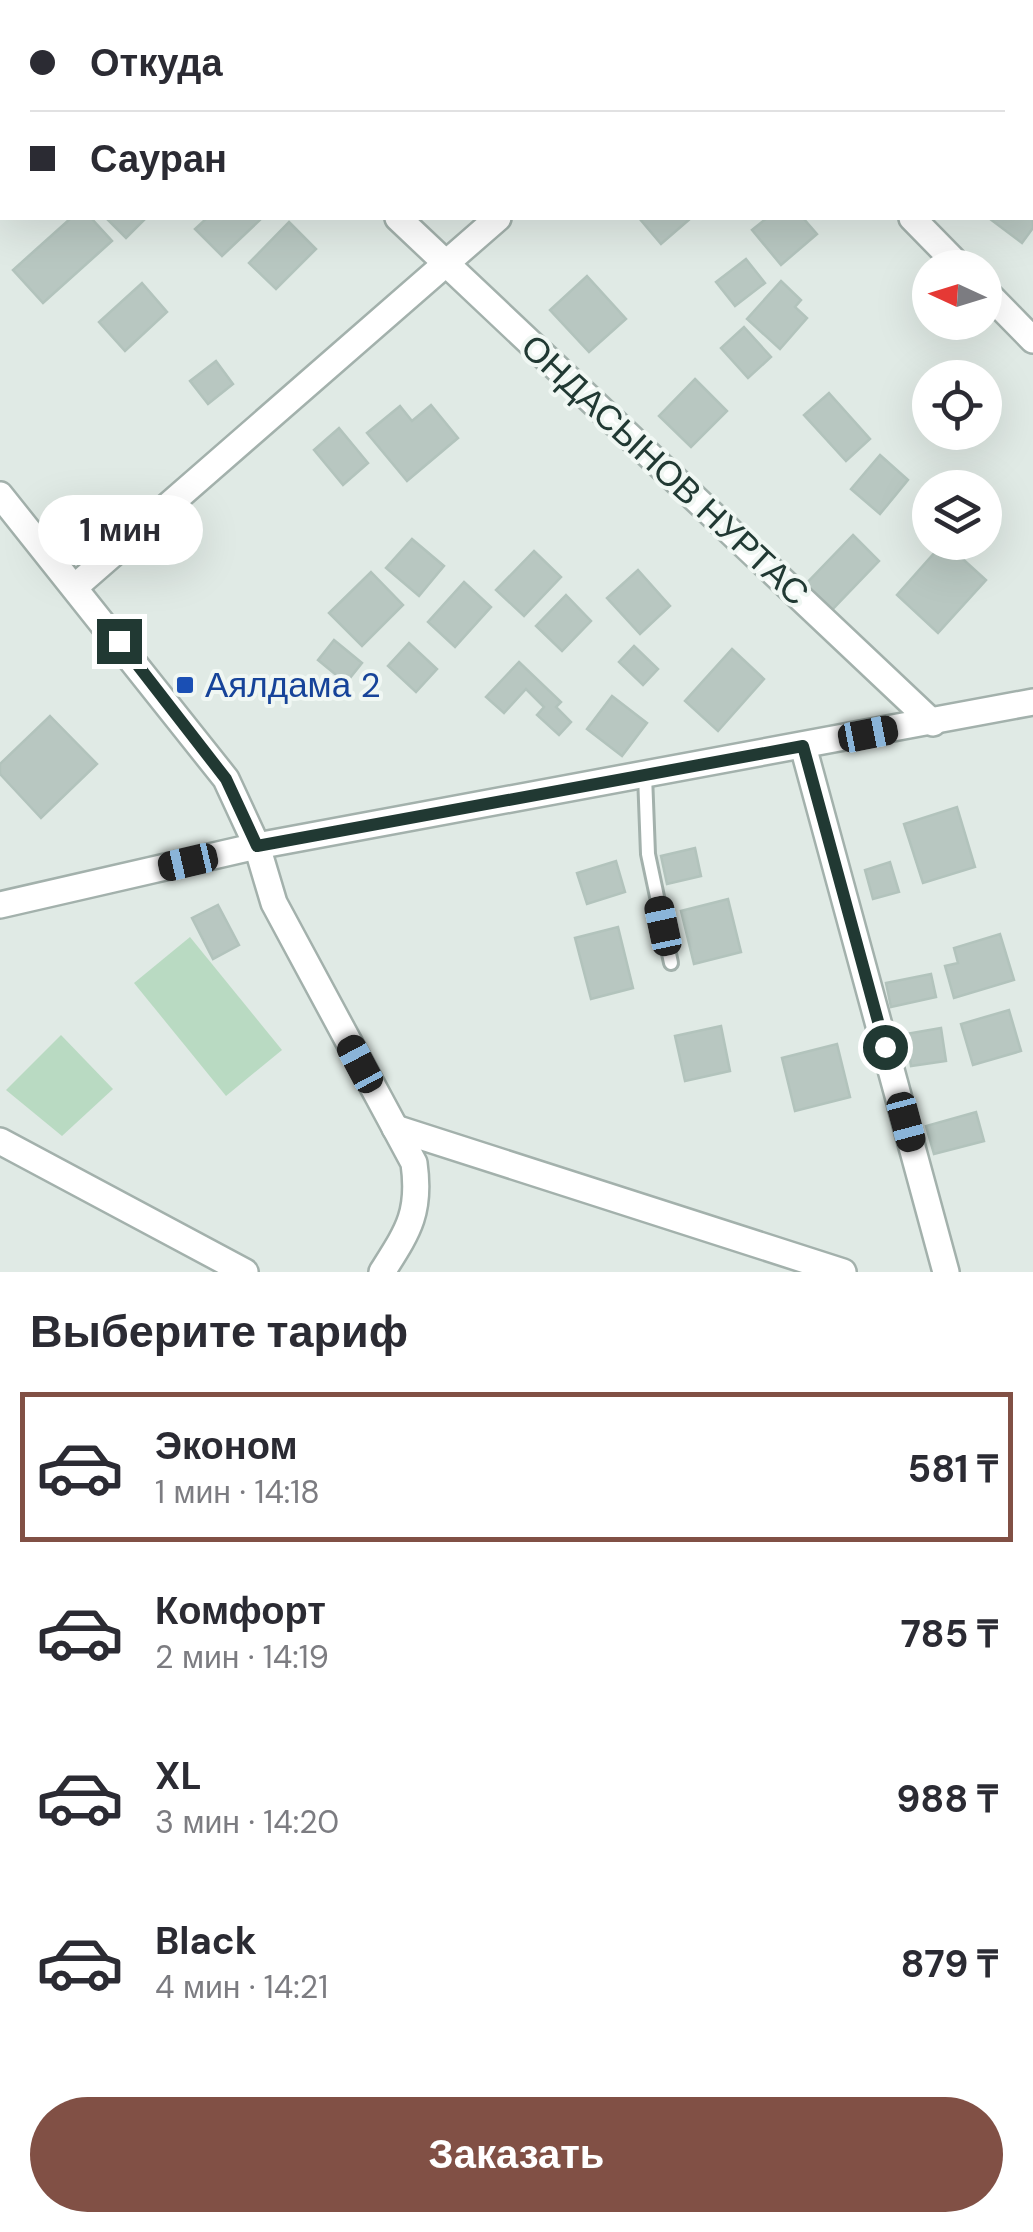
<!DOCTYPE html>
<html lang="ru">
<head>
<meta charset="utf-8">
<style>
  body { margin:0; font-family:"DM Sans",sans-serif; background:#f2f2f3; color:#2b2b33; height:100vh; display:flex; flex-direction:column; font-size:38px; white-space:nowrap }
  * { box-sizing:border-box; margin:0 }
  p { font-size:32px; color:#7c7c81 }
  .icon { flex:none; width:55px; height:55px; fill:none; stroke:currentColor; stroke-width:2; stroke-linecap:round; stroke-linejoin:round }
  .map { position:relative; height:1272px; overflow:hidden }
  .sheet { display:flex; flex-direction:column; background:#fff; flex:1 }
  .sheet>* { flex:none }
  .guide { position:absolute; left:0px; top:0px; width:1035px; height:220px; box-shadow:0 10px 40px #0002; display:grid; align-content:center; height:220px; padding:0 30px; background:#fff }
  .needle { width:65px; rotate:274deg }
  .buttons { position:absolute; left:912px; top:250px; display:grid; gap:20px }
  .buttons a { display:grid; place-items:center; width:90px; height:90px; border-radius:50%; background:#fff; box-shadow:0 10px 40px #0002; font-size:50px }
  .end { position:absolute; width:45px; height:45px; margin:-22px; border:12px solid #213933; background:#fff; box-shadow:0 0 0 5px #fff }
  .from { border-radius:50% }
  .bubble { position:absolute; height:70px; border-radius:35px; background:#fff; box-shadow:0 10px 40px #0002; font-size:32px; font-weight:700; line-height:70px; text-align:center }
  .car { position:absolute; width:30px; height:60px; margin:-30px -15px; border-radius:12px; box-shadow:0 0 8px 2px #0007; background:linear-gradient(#222 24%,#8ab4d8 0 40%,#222 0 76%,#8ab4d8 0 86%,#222 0) }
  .guide b { display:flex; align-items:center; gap:35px; height:95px; font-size:38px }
  .guide b+b { border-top:2px solid #e1e1e2 }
  .guide i { width:25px; height:25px; background:#2b2b33 }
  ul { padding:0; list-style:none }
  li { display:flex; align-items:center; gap:30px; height:150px; margin:0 20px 15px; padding:0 10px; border:5px solid transparent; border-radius:0px }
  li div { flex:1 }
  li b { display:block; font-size:38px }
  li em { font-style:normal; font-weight:700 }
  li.current { border-color:#815045 }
  li>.icon { width:90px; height:90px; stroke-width:1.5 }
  h2 { padding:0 30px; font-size:45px; line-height:120px }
  .cta { display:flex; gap:20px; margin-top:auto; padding:20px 30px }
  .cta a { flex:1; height:115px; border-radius:60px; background:#815045; color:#fff; font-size:40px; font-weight:700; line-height:115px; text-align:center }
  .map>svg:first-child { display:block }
</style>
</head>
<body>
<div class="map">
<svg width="1033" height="1272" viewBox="0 0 1033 1272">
  <rect width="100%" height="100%" fill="#e0eae5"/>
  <!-- green -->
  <g fill="#b9dac2">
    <path d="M190 937 282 1050 226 1096 134 983Z"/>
    <path d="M61 1035 113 1089 62 1136 6 1090Z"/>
  </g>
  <!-- building -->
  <g fill="#b8c7c1" stroke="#b2c3bc" stroke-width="2.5">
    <path d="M1032 185 1033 228 1022 243 990 219 1032 218Z"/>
    <path d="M71 218H91L112 241 43 303 13 270Z"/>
    <path d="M106 218H146L126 238Z"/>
    <path d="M207 218H262L222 256 195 229Z"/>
    <path d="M639 218H691L661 244Z"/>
    <path d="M767 218H803L817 234 781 265 752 230Z"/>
    <path d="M289 222 316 249 276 289 249 263Z"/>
    <path d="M746 259 765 283 735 306 716 282Z"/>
    <path d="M587 276 626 319 589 352 550 310Z"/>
    <path d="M781 281 801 300 795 307 807 318 780 349 747 319Z"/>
    <path d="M142 283 167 312 125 351 99 322Z"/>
    <path d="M744 327 771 357 748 378 721 348Z"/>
    <path d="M216 361 233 384 208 404 190 381Z"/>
    <path d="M695 379 727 411 691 447 659 416Z"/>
    <path d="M829 393 870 439 846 461 804 415Z"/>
    <path d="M431 405 458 438 407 481 367 433 400 406 412 421Z"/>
    <path d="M339 428 368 463 343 485 314 450Z"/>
    <path d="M880 455 908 480 880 514 851 489Z"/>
    <path d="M853 535 879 561 829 613 802 588Z"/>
    <path d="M412 539 444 566 419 596 386 568Z"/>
    <path d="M944 542 986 580 938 633 897 595Z"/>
    <path d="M534 551 561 577 524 616 496 590Z"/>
    <path d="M638 570 670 606 640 634 607 598Z"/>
    <path d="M371 572 403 605 362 646 329 613Z"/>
    <path d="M464 582 491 607 455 647 428 622Z"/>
    <path d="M566 595 591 621 562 651 536 626Z"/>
    <path d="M334 640 362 663 346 683 318 660Z"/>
    <path d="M409 643 437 669 416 692 388 666Z"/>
    <path d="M634 646 658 669 643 685 619 662Z"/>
    <path d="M732 649 764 679 718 731 685 701Z"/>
    <path d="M519 662 561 702 556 707 571 722 559 735 537 715 544 707 526 689 504 713 486 697Z"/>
    <path d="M612 696 647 723 622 756 587 729Z"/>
    <path d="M50 716 97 764 41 818 0 774V764Z"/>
    <path d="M957 807 975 867 923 883 904 824Z"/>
    <path d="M695 848 701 876 667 884 661 856Z"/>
    <path d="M616 861 625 892 587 904 577 873Z"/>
    <path d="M890 862 899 892 873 899 865 870Z"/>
    <path d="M728 899 741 952 694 964 681 911Z"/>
    <path d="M218 905 239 945 213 959 192 918Z"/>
    <path d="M618 927 633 988 591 999 575 938Z"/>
    <path d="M1000 934 1014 980 954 998 945 966 958 963 954 948Z"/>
    <path d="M931 974 936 997 891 1007 886 983Z"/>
    <path d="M1009 1010 1021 1051 973 1065 961 1024Z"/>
    <path d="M721 1026 730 1071 685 1081 675 1036Z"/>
    <path d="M941 1028 946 1061 911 1066 906 1034Z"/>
    <path d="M837 1044 850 1097 795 1111 782 1058Z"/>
    <path d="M976 1112 984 1141 934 1154 926 1126Z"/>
  </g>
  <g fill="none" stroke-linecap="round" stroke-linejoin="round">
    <!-- service casing -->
    <g stroke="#a3b1ac" stroke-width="18">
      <path id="service" d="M645 775 648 854 671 963"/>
    </g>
    <!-- minor casing -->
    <g stroke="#a3b1ac" stroke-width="30">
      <g id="minor">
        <path d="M168 0 170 2"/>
        <path d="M695 0 698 2"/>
        <path d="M739 2 741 0"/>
        <path d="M398 218 933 723"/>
        <path d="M912 218 961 268"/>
        <path d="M985 291 1033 340"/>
        <path d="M0 495 226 779 257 846 274 903 414 1163C421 1213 408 1231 382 1272"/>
        <path d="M76 586 498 218"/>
        <path d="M803 746 946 1272"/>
        <path d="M0 905 257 846 1033 702"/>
        <path d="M395 1128 843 1272"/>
        <path d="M0 1141 245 1272"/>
      </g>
    </g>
    <!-- service -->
    <use href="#service" stroke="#fff" stroke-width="12"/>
    <!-- minor -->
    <use href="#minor" stroke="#fff" stroke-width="25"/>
  </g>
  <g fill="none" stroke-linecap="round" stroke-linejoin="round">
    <!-- route -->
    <path stroke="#213933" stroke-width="12" d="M119 641 226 779 257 846 803 746 885 1047"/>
  </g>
  <!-- markers -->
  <rect fill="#1a4fb4" stroke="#f0f7f3" stroke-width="4" x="175" y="675" width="20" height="20" rx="5"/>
  <g text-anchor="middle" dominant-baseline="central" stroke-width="8" stroke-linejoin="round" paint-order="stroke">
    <!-- street labels -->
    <g font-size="35" fill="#213933" stroke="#f0f7f3">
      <text transform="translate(665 470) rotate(43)">ОНДАСЫНОВ НУРТАС</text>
    </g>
    <!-- transit labels -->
    <g font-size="35" fill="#164399" stroke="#f0f7f3" text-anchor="start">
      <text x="205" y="685">Аялдама 2</text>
    </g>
  </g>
</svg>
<div class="buttons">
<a><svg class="needle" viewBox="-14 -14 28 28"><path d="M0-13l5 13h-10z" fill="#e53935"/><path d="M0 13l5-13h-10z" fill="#7c7c81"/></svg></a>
<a><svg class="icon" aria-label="locate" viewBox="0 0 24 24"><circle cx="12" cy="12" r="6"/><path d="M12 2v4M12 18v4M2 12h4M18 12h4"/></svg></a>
<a><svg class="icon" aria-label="layers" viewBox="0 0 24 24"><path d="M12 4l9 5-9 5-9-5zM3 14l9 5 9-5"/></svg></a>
</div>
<i class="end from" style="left:885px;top:1047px"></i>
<i class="end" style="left:119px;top:641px"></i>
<div class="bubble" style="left:38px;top:495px;width:165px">1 мин</div>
<i class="car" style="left:868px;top:734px;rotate:79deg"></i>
<i class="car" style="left:188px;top:862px;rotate:257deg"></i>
<i class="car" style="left:663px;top:926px;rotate:348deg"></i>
<i class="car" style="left:360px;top:1064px;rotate:332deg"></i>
<i class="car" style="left:906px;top:1122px;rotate:165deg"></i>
<div class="guide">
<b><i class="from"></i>Откуда</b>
<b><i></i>Сауран</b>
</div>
</div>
<section class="sheet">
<h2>Выберите тариф</h2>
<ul>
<li class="current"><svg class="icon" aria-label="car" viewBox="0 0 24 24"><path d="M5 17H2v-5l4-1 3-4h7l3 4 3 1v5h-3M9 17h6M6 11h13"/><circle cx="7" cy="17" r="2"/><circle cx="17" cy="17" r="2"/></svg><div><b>Эконом</b><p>1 мин · 14:18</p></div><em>581 ₸</em></li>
<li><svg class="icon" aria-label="car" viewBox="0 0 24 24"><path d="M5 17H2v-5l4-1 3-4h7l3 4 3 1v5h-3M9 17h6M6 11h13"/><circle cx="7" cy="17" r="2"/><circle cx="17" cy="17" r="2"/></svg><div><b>Комфорт</b><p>2 мин · 14:19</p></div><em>785 ₸</em></li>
<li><svg class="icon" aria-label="car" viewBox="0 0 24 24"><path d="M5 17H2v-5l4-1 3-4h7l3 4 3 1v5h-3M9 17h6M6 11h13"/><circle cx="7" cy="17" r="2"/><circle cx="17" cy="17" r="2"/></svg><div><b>XL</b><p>3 мин · 14:20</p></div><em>988 ₸</em></li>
<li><svg class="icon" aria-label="car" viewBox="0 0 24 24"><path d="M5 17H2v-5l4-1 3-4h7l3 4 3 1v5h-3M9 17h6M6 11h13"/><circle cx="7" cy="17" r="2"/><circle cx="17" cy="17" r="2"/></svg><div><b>Black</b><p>4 мин · 14:21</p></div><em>879 ₸</em></li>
</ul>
<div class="cta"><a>Заказать</a></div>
</section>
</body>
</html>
